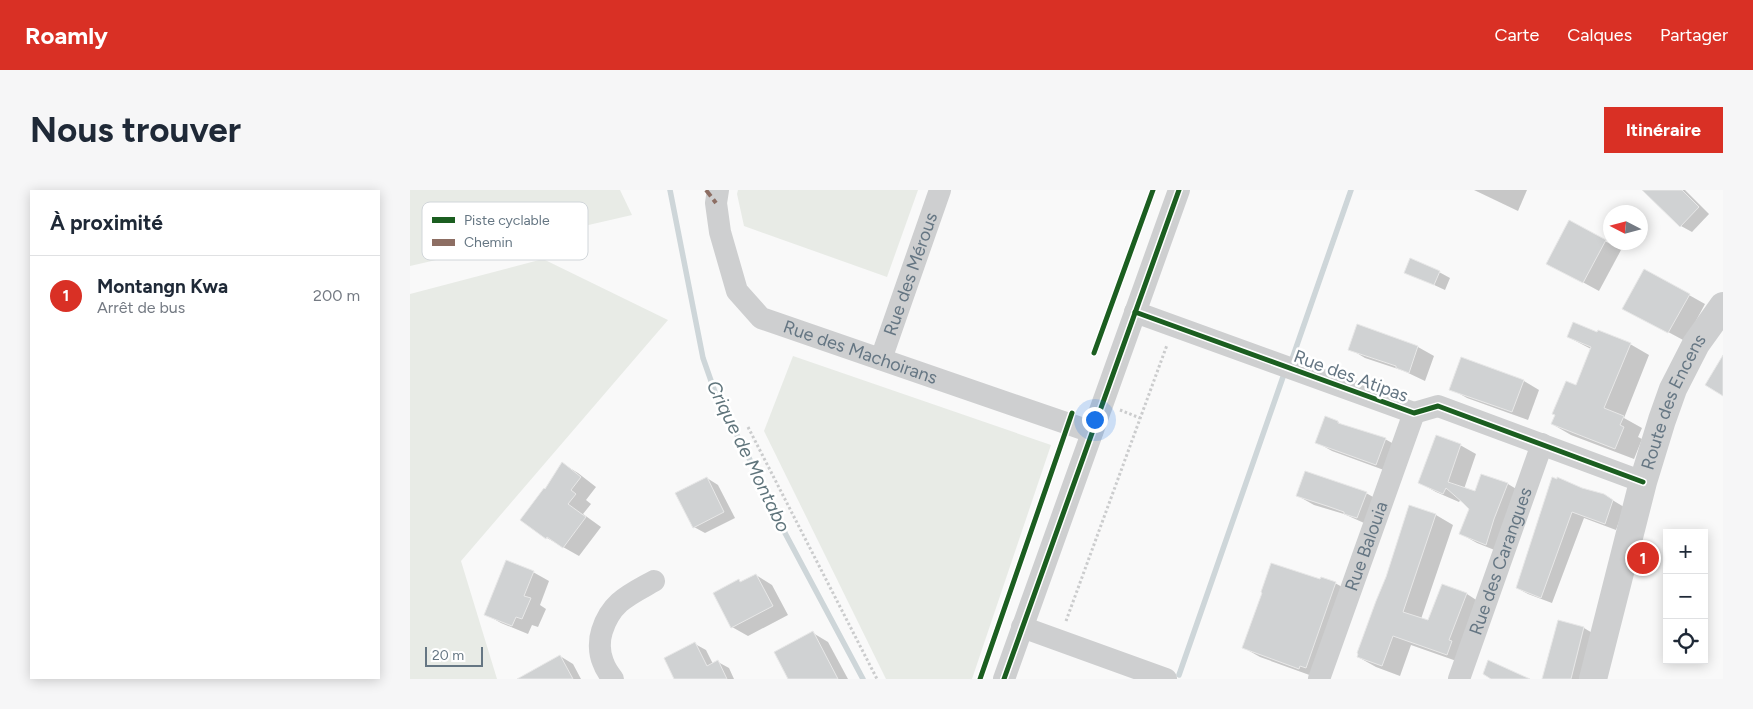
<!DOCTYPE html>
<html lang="fr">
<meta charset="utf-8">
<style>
:root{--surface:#fff;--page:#f6f6f7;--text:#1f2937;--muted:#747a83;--line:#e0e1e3;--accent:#d93025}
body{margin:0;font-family:Figtree,sans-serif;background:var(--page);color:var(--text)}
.controls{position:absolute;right:15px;bottom:15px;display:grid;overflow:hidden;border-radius:0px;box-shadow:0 2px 12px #0003}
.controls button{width:45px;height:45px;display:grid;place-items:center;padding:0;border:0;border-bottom:1px solid var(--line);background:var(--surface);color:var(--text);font:25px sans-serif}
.compass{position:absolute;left:1193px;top:15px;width:45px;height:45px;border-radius:50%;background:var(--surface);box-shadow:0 2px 12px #0003;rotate:276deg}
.scale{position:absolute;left:15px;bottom:12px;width:58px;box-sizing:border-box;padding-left:5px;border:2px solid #657683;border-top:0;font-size:14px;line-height:18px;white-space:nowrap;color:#657683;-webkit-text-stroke:4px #fff;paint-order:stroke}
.you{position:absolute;left:684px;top:229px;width:18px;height:18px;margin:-12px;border:4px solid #fff;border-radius:50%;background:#1a73e8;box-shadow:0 0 0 8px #1a73e833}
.badge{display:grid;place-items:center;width:32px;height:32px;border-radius:50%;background:var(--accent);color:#fff;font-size:16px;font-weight:700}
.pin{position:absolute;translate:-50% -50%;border:2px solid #fff;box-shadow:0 1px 5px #0006}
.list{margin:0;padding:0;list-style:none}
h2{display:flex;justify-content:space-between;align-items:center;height:65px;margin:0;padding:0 20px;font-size:21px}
h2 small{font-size:16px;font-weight:400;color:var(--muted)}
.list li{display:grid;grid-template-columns:32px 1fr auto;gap:15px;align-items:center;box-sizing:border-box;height:80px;padding:0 20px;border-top:1px solid var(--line)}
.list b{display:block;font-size:19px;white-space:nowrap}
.list p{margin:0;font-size:16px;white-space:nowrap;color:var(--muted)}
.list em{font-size:16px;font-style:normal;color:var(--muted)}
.icon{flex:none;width:28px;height:28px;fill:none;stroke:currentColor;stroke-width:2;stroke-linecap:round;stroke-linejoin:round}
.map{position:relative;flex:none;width:1313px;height:489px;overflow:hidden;border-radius:0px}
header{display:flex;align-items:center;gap:30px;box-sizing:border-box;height:70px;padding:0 25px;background:var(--accent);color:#fff}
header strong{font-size:24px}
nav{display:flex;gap:28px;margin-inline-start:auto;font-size:18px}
.intro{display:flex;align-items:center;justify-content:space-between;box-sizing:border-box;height:120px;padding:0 30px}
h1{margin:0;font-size:35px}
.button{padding:12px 22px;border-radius:0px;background:var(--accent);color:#fff;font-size:18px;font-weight:700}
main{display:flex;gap:30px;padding:0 30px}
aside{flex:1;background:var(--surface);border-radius:0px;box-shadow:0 2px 12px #0003}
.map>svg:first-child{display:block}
.green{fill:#e8ebe6}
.shadow{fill:#0003}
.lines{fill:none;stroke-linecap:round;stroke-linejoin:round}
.stream{stroke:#ced6d9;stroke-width:5.5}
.building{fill:#d0d2d3;stroke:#e8e8e8}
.path{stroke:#cbcccd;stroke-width:3;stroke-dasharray:2.5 2.5;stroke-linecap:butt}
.minor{stroke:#cecfd0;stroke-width:22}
.tertiary{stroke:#cecfd0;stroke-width:28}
.quiet{stroke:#8d6e63;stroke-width:4;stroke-dasharray:8 4;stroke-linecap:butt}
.cycleway-casing{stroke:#fff;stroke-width:8}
.cycleway{stroke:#1b5e20;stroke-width:5}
.labels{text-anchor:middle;stroke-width:5;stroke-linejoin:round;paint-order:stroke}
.street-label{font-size:18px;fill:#657683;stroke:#fff}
.water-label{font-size:19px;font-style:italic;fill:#60757c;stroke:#fff}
.key{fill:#fff;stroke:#d1d6da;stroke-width:1}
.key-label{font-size:14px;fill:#657683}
</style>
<header>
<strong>Roamly</strong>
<nav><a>Carte</a><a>Calques</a><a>Partager</a></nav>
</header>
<div class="intro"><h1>Nous trouver</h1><a class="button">Itinéraire</a></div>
<main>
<aside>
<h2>À proximité<small></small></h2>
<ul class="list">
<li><span class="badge">1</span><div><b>Montangn Kwa</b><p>Arrêt de bus</p></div><em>200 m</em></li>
</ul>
</aside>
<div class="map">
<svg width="1313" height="489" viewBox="0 0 1313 489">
<rect width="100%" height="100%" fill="#f9f9f9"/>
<g class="green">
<path d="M0 0H210L222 25 0 76Z"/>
<path d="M328 0H508L477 87 334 36 327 4Z"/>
<path d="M133 69 258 130 51 371 87 489H0V104Z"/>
<path d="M383 166 641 255 562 489H476L354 241Z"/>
</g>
<g class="shadow">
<path d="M1064 0H1117L1108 21Z"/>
<path d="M1248 0H1275L1299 24 1282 42 1271 36 1241 7Z"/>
<path d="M1195 51 1211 60 1189 101 1154 82Z"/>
<path d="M996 82H1029L1040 88 1035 100Z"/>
<path d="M1279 105 1295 114 1275 151 1230 127Z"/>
<path d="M948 136 1008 157 1024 166 1015 191 994 181 955 168 940 159Z"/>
<path d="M1158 147 1220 154 1239 165 1214 228 1232 238 1228 247 1232 249 1224 269 1161 245 1142 234 1166 197 1181 159Z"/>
<path d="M1114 191 1129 200 1118 230 1057 208 1041 199Z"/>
<path d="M928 232 935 237 975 249 991 258 982 283 922 261 906 252Z"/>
<path d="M1050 255 1066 264 1054 299 1066 302 1098 294 1113 303 1092 363 1067 353 1051 344 1060 319 1051 309 1049 312 1026 302 1010 293Z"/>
<path d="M153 274 168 283 186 297 176 310 181 314 173 324 191 337 169 366 137 348 112 330 136 301Z"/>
<path d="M297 288 308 295 325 328 295 343 284 337Z"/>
<path d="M1172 299 1194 305 1214 317 1206 340 1174 328 1142 413 1118 404 1107 398Z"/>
<path d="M956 303 972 312 963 337 934 324 904 315 888 306Z"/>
<path d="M1026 325 1043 335 1011 429 1019 432 1032 395 1057 404 1074 415 1055 474 1001 455 990 486 966 477 948 467Z"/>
<path d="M123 382 139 391 130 415 136 419 128 437 122 435 118 444 91 433 75 424Z"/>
<path d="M346 385 362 395 378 425 338 446 322 437 329 391 332 392Z"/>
<path d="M911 391 925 393 941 402 905 487 850 467 834 458Z"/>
<path d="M1149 431 1174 438 1184 444 1173 489H1133Z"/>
<path d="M403 443 418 452 438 489H379L365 462Z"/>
<path d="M285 454 296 460 303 474 308 472 319 478 324 489H265L255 468Z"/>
<path d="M150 466 163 474 171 489H110Z"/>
</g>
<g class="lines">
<g class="stream">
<path d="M260 0 293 168 306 205 360 308 375 343 453 489"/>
<path d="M881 172 941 0"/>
<path d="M769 485 873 187"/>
</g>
</g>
<g class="building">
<path d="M1232 0H1272L1289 17 1270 37Z"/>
<path d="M1159 30 1196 50 1173 93 1136 74Z"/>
<path d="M1000 68 1030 81 1024 95 994 83Z"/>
<path d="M1234 79 1280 104 1258 143 1212 119Z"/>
<path d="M1163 132 1187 142 1188 140 1221 153 1194 218 1214 226 1210 235 1214 237 1205 259 1141 234 1145 225 1142 224 1156 191 1166 195 1181 157 1157 147Z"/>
<path d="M947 134 1008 156 999 183 986 178V176L938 160Z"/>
<path d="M1313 165V206L1295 195Z"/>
<path d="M1051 167 1114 190 1102 222 1039 200Z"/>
<path d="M915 226 928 231V233L976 248 966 275 905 253Z"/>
<path d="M1026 245 1051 254 1038 292 1065 301 1071 284 1098 293 1084 329 1076 355 1049 344 1059 319 1053 313 1036 298 1033 304 1008 293Z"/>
<path d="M152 272 171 287 161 300 166 304 158 314 176 327 153 358 137 347 136 349 110 330 134 298 135 299Z"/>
<path d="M895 281 957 302 947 328 934 324V322L917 316 886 306Z"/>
<path d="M297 287 314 322 283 338 265 303Z"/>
<path d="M1142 287 1147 289V287L1172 298 1194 304 1203 310 1195 334 1162 322 1131 408 1106 398Z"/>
<path d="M999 315 1026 324 993 422 1018 430 1032 394 1057 403 1039 450 1042 451 1037 465 983 446 972 476 947 467 948 464 947 463 966 411 976 387Z"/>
<path d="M96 370 124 381 114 406 121 408 112 429 106 427 102 436 74 425Z"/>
<path d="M861 373 910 389 911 387 926 392 896 478 890 476 889 479 832 458 852 403 851 402Z"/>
<path d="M346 384 363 416 321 438 303 403 329 389 330 392Z"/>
<path d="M1148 430 1174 437 1161 489H1132Z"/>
<path d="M403 441 428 489H378L364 462Z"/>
<path d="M285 452 297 476 308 470 317 489H264L254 468Z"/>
<path d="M150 465 163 489H107Z"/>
<path d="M1078 470 1120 489H1081L1073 484Z"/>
</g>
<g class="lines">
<g class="path">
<path d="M710 220 730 228"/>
<path d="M338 237 467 489"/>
<path d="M656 431 757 155"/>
</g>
<g class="minor">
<path id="s1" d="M308 0 306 13 310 42 327 101 351 128 682 242"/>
<path d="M725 122 1004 223 1028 216 1233 292"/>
<path id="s2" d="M471 169 530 0"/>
<path d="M612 437 756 489"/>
<path d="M203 489C199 484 195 478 193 472 189 463 189 450 192 441 201 412 219 405 244 391"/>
<path d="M594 489 769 0"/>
<path id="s3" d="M909 489 1004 223"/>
<path id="s4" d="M1049 489 1132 254"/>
</g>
<path class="tertiary" id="s5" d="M1183 489 1233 292 1252 230 1263 199 1286 154 1313 116"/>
<path class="quiet" d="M296 0 306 13"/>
<g class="cycleway-casing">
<g id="cycleway">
<path d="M725 122 1004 223 1028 216 1233 292"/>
<path d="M684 163 743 0"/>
<path d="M570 489 662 223"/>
<path d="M594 489 769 0"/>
</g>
</g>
<use href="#cycleway" class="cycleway"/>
</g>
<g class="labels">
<g class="street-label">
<text dy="6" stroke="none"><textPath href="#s2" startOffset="90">Rue des Mérous</textPath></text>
<text dy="6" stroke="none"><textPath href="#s1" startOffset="245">Rue des Machoirans</textPath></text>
<text transform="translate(941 186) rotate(20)" y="6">Rue des Atipas</text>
<text dy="6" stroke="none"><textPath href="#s5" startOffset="289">Route des Encens</textPath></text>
<text dy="6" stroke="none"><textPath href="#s3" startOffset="141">Rue Balouia</textPath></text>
<text dy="6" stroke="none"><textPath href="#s4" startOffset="125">Rue des Carangues</textPath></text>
</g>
<g class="water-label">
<text transform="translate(339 266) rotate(64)" y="7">Crique de Montabo</text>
</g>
</g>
<rect x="12" y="12" width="166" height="58" rx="8" class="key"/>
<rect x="22" y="27" width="23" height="6" fill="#1b5e20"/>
<rect x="22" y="49" width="23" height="7" fill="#8d6e63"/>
<g class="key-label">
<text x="54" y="35">Piste cyclable</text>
<text x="54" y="57">Chemin</text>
</g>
</svg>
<div class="controls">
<button>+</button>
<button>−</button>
<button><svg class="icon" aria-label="locate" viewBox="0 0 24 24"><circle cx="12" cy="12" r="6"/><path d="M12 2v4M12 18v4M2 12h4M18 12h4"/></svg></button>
</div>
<svg class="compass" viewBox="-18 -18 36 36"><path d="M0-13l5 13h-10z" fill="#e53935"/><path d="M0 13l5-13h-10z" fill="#747a83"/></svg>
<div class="scale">20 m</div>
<div class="you"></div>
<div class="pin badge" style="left:1233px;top:368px">1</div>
</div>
</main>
